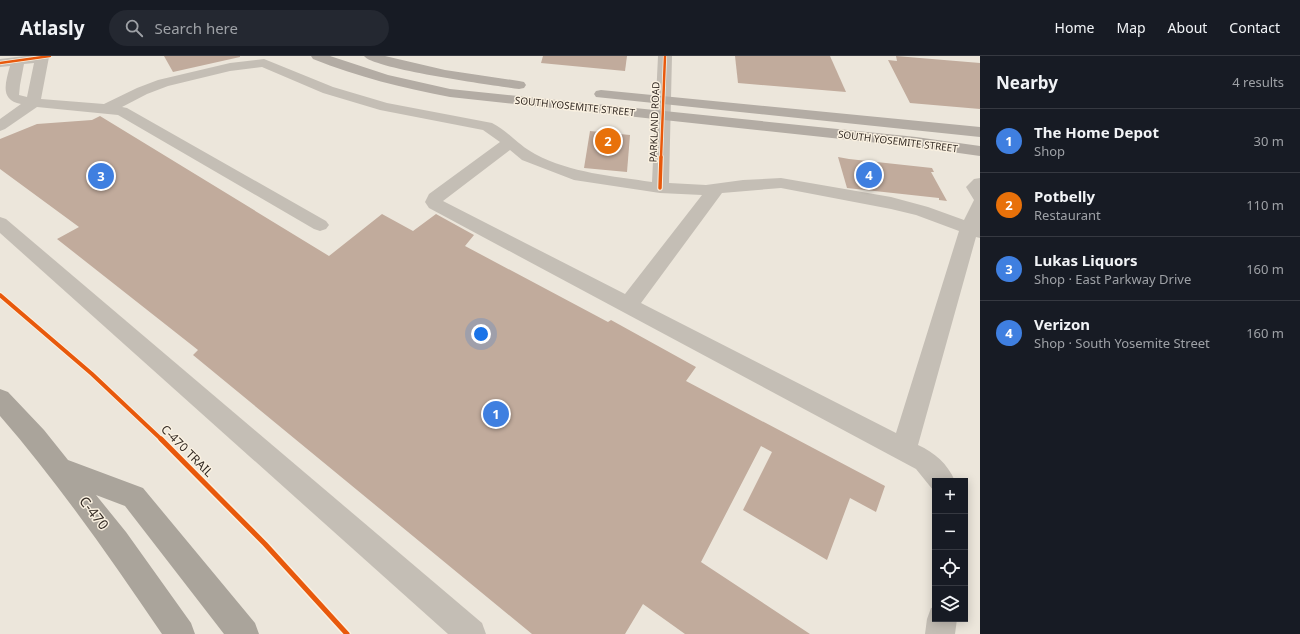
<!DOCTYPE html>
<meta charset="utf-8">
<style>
:root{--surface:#171b24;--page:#242831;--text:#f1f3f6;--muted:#9ea1a6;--line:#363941;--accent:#0b8043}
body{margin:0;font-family:"Noto Sans",sans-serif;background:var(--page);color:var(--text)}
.controls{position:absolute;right:12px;bottom:12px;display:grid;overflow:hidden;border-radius:0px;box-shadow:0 2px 10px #0003}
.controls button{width:36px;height:36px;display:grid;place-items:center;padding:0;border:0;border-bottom:1px solid var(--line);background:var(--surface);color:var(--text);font:20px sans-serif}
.you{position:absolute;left:481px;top:278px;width:14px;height:14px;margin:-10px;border:3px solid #fff;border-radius:50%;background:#1a73e8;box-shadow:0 0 0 6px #1a73e833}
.badge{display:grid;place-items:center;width:26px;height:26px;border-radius:50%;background:var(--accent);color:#fff;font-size:13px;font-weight:700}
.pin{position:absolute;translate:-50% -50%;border:2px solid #fff;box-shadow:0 1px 4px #0006}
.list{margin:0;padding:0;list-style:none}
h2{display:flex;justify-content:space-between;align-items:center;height:52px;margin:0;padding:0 16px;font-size:17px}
h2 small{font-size:13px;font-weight:400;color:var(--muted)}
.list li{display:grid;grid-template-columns:26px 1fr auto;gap:12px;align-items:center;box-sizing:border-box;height:64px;padding:0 16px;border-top:1px solid var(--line)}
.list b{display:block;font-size:15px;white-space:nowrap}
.list p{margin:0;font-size:13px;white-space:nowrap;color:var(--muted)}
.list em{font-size:13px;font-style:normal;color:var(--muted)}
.icon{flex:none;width:22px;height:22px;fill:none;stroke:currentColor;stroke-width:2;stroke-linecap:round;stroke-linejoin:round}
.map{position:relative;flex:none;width:980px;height:578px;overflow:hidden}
header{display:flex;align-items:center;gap:24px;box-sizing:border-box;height:56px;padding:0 20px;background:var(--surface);border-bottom:1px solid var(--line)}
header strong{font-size:19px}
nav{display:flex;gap:22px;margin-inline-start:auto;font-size:14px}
.search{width:280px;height:36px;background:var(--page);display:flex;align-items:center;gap:10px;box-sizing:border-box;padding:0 14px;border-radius:22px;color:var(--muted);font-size:15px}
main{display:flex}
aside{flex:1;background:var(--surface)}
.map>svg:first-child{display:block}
.building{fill:#c1ab9c}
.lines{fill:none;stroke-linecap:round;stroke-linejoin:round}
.minor{fill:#c4beb5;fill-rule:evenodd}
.major{fill:#b3aca4;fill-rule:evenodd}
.highway{fill:#aaa49b;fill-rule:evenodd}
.cycleway-far3-casing{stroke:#faf1e1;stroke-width:4}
.cycleway-far2-casing{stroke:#faf1e1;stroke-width:5.5}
.cycleway-far1-casing{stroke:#faf1e1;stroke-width:6}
.cycleway-casing{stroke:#faf1e1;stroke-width:8}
.cycleway-far3{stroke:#e8590c;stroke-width:2.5}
.cycleway-far2{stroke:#e8590c;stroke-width:3.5}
.cycleway-far1{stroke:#e8590c;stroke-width:4}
.cycleway{stroke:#e8590c;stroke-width:5}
.labels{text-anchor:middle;stroke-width:3;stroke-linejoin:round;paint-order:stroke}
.far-street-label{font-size:10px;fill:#342b24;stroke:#faf1e1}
.street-label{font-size:12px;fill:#342b24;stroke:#faf1e1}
.near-street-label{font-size:14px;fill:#342b24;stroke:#faf1e1}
</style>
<header>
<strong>Atlasly</strong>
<div class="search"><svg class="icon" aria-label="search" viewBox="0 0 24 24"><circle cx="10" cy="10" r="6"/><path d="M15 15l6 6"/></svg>Search here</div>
<nav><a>Home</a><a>Map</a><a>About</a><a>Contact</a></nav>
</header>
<main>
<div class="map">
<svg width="980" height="578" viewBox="0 0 980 578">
<rect width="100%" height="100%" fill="#ece6db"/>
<g class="building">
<path d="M164 0H240V1L173 16Z"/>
<path d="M543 0H627L625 15 541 7Z"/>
<path d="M735 0H830L846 36 738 27Z"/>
<path d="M896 0 980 7V53L910 47 888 4 897 5Z"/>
<path d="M100 60 329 200 382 158 413 175 436 158 474 179 465 190 608 266 611 264 696 311 686 325 885 430 876 456 850 442 827 504 743 454 772 396 761 390 701 506 810 578H685L643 548 625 578H532L193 299 198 294 57 183 79 171 0 113V83L37 68 92 64Z"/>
<path d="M590 75 630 79 627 116 584 112Z"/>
<path d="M838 101 849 103 932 112 934 116H931L947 145 939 144V142L847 132Z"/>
</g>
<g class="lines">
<g class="minor">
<path d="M25 0 49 1 41 43 104 48 137 32 158 24 230 7 264 3 333 31 387 47 492 67C508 75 519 90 535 98 571 117 612 120 652 126L658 0H672L669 127 706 129 743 124 781 122 891 141 928 151 964 164 974 144 966 131 974 123 980 122V182L976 181 918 389C935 397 947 407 955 425H935V435L933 434 916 413 429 152 425 146 429 138 500 86 483 74 380 54 323 37 262 11 230 15 168 30 147 38 122 51 127 52 326 165 329 169 326 173 320 175 314 173 118 59 37 51 5 73 0 75V63L21 48C0 44 5 28 10 10L0 11V3ZM34 7 27 41 19 39 20 29 24 8ZM510 94 522 104 574 124 660 137 702 139 625 238 443 145ZM781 132 891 153 916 159 959 175 896 377 641 247 722 137Z"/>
<path d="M0 161 6 163 482 567 486 578H448L0 177Z"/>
<path d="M935 551V563H957L955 578H925L927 563 931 552Z"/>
</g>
<g class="major">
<path d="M311 0H330L388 19 450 33 916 81 980 90V100L916 91 450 41C403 32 358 21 313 3Z"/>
<path d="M364 0H385L445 14 519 25 524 26 526 29 524 32 519 33C497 30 373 13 364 0Z"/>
<path d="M601 34 980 71V81L596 41 594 38 596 35Z"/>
</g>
<path class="highway" d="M0 333 8 336 44 374 68 404 143 432 255 567 259 578H224L125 450 96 439 126 476 191 567 195 578H162C111 503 59 428 0 360Z"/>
<g class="cycleway-far3-casing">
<g id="cycleway-far3">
<path d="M0 7 50 0"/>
<path d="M661 102 665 0"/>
</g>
</g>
<g class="cycleway-far2-casing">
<path id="cycleway-far2" d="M660 132 661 101"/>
</g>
<g class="cycleway-far1-casing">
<path id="cycleway-far1" d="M0 239 92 318 162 384"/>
</g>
<g class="cycleway-casing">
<path id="cycleway" d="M161 383 265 488 347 578"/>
</g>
<use href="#cycleway-far3" class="cycleway-far3"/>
<use href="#cycleway-far2" class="cycleway-far2"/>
<use href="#cycleway-far1" class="cycleway-far1"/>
<use href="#cycleway" class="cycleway"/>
</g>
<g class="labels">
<g class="far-street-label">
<text transform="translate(575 50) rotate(6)" y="4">SOUTH YOSEMITE STREET</text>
<text transform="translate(654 66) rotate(-88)" y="4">PARKLAND ROAD</text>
<text transform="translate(898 85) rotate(7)" y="4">SOUTH YOSEMITE STREET</text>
</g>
<g class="street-label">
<text transform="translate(187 395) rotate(45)" y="4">C-470 TRAIL</text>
</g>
<g class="near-street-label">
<text transform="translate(94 457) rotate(52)" y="5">C-470</text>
</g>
</g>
</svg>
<div class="controls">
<button>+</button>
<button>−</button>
<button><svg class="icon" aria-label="locate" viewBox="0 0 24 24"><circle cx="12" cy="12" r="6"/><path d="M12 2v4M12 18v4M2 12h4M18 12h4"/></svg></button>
<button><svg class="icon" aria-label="layers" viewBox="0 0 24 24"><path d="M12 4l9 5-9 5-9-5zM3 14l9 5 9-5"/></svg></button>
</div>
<div class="you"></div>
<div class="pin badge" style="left:496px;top:358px;background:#3f7fe0">1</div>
<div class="pin badge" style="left:608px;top:85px;background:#e8710a">2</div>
<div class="pin badge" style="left:101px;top:120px;background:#3f7fe0">3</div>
<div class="pin badge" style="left:869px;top:119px;background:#3f7fe0">4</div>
</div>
<aside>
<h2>Nearby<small>4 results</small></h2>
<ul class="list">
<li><span class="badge" style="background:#3f7fe0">1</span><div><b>The Home Depot</b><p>Shop</p></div><em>30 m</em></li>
<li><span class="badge" style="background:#e8710a">2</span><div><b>Potbelly</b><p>Restaurant</p></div><em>110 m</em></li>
<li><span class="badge" style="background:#3f7fe0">3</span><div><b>Lukas Liquors</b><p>Shop · East Parkway Drive</p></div><em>160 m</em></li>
<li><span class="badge" style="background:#3f7fe0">4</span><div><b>Verizon</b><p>Shop · South Yosemite Street</p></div><em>160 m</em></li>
</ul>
</aside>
</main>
